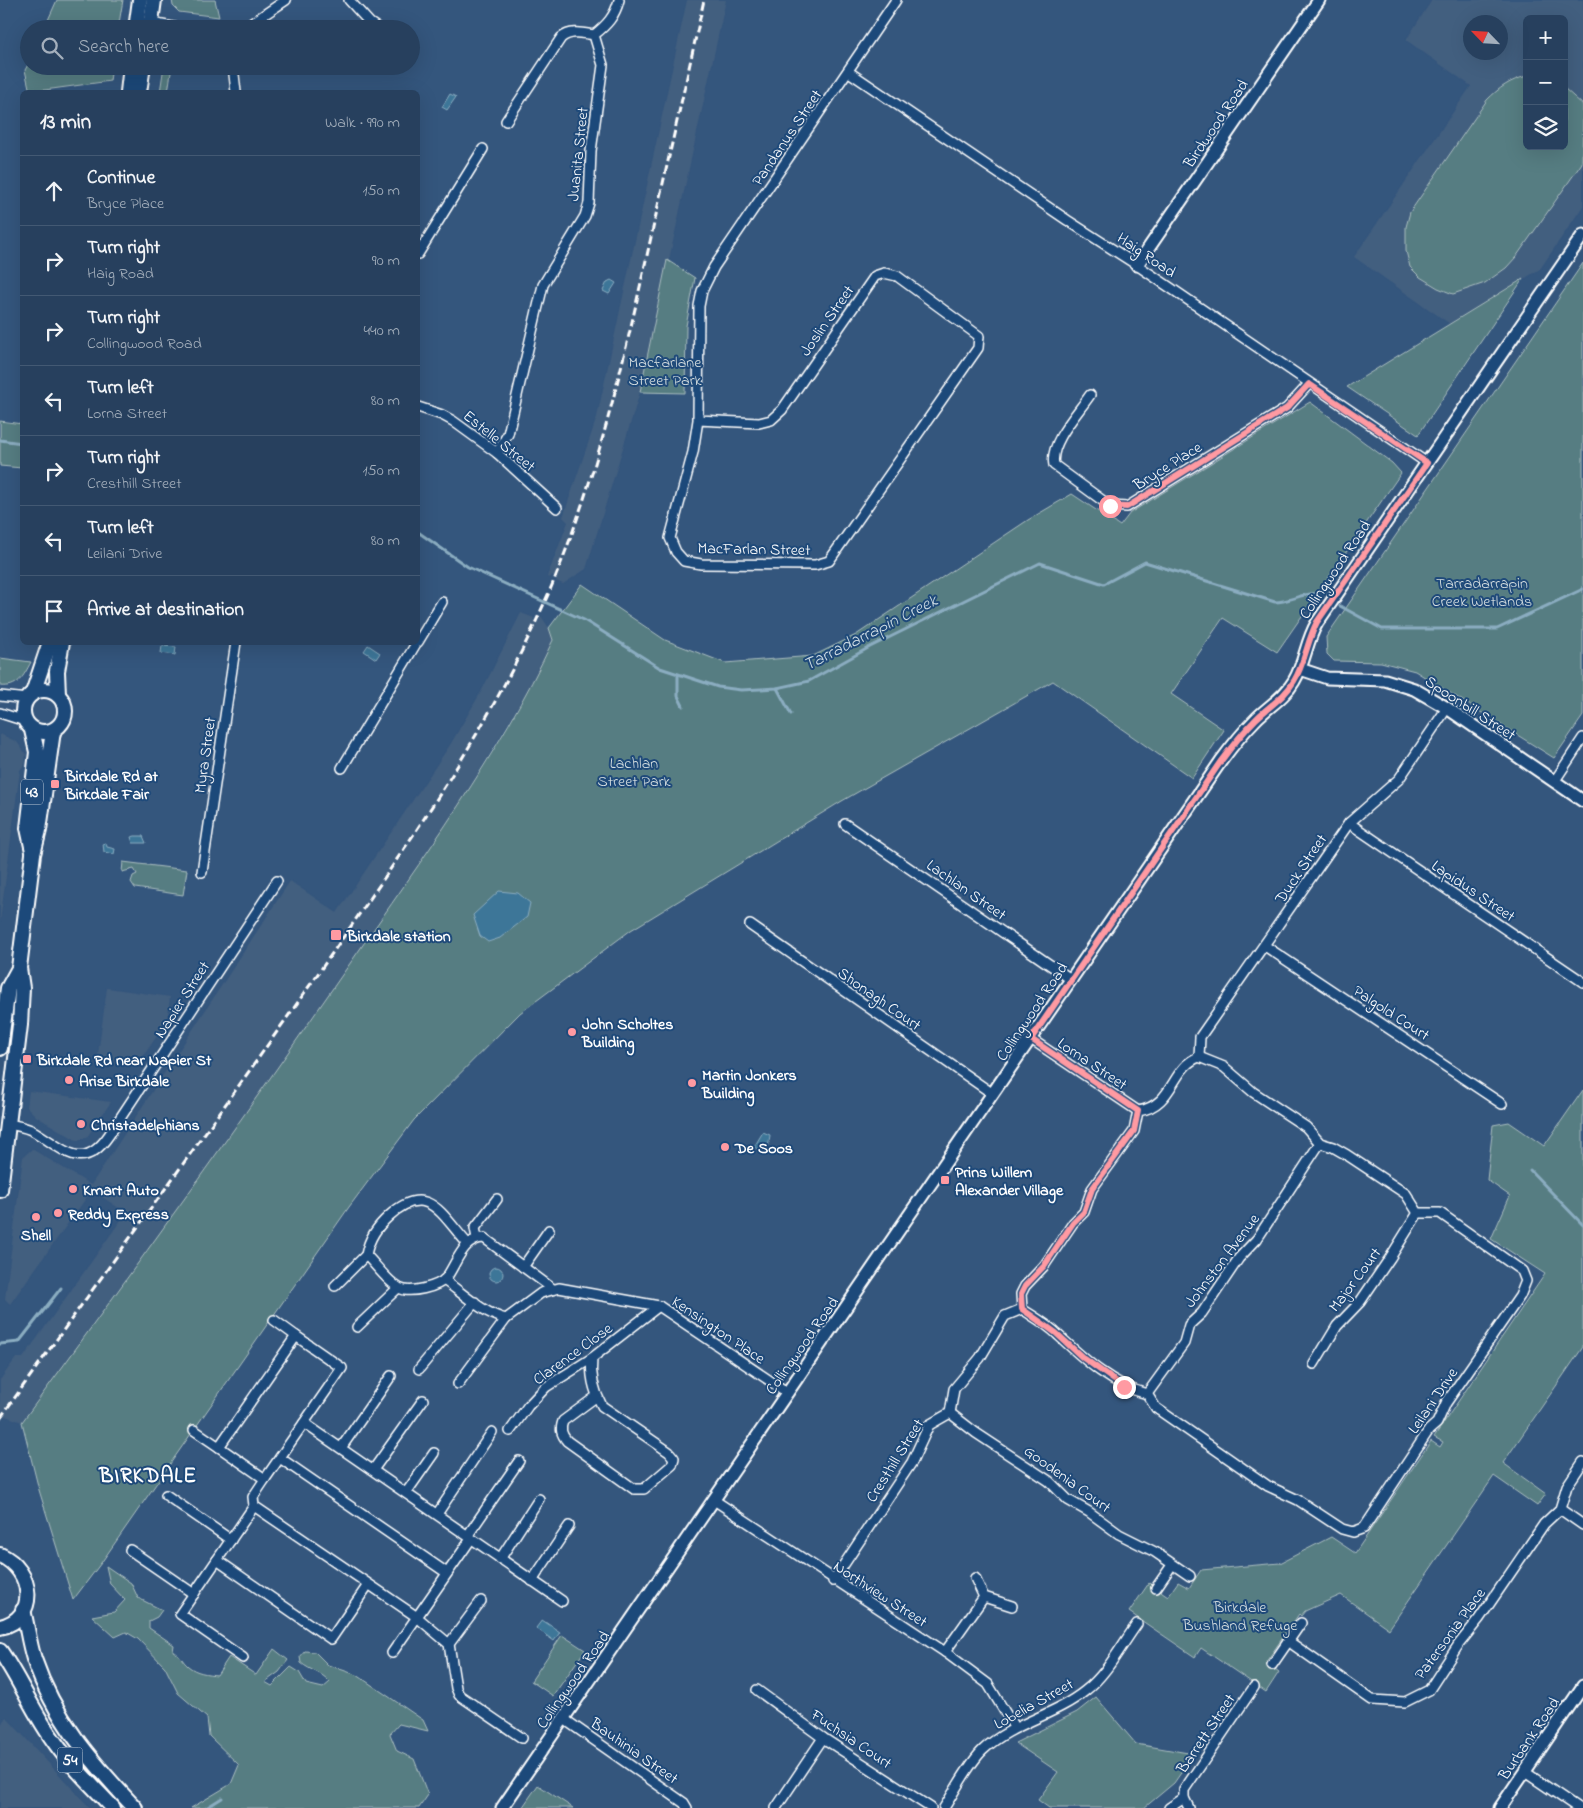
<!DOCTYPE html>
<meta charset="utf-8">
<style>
:root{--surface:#27405e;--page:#2f4764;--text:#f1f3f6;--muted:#a4afbc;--line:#435973}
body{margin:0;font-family:"Indie Flower",sans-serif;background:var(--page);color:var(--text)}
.controls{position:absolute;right:15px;top:15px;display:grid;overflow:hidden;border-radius:8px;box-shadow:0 5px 20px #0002}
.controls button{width:45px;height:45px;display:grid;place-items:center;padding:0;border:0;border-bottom:1px solid var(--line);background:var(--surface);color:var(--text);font:25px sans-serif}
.compass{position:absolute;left:1463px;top:15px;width:45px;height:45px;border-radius:50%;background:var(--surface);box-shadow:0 5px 20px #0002;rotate:295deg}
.stop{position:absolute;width:15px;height:15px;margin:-11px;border:4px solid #ff9aa2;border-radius:50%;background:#fff}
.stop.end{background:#ff9aa2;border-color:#fff;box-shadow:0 1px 5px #0008}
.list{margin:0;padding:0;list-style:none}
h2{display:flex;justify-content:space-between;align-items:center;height:65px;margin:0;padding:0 20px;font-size:21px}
h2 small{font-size:16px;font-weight:400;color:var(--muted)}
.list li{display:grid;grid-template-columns:32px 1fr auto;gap:15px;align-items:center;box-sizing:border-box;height:70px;padding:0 20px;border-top:1px solid var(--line)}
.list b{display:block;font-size:19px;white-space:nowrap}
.list p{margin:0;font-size:16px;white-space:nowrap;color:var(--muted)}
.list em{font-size:16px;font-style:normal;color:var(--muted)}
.icon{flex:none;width:28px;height:28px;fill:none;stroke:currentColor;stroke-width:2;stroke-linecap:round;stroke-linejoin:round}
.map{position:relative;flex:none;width:1583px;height:1808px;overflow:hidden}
.search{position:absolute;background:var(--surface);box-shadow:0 5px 20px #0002;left:20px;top:20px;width:400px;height:55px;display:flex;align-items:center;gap:12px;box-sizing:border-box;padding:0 18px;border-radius:28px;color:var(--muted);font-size:19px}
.panel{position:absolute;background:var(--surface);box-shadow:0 5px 20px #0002;left:20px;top:90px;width:400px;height:555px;border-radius:8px}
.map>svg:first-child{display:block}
.built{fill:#425e7f;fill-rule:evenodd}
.green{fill:#577d82;stroke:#abbec0}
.water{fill:#3e7698;stroke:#8badc1}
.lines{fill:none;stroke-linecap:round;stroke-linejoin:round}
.stream{stroke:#8badc1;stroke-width:3}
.minor-casing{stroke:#fff;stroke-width:12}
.tertiary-casing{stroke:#fff;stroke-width:15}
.primary-casing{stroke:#fff;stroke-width:18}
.minor{stroke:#1f4a7a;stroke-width:9}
.tertiary{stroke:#1f4a7a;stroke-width:11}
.primary{stroke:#1f4a7a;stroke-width:14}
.rail{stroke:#fff;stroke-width:3;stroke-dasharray:8 4;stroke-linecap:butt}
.route{stroke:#ff9aa2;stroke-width:6}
.poi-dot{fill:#ff9aa2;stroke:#1f4a7a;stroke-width:2}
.labels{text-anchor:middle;stroke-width:4;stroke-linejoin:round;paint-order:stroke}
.shield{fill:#1f4a7a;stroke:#bcc9d7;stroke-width:1}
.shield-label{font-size:15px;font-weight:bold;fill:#fff}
.street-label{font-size:16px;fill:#fff;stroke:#1f4a7a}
.park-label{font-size:16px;fill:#d5dee0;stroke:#1f4a7a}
.poi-label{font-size:16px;font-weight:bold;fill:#fff;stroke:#1f4a7a;text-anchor:start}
.water-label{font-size:18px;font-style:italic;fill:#cfdde5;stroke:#1f4a7a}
.district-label{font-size:21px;font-weight:bold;letter-spacing:1px;fill:#fff;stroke:#1f4a7a}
</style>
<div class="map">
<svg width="1583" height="1808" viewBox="0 0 1583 1808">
<rect width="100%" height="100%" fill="#34567d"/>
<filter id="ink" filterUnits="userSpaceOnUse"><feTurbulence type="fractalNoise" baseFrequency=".02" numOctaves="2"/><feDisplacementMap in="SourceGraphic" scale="10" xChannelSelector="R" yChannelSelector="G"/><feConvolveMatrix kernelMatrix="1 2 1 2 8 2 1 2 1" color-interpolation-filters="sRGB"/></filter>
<g filter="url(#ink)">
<g class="built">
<path d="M687 0H726L640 392 586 569 563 584 556 581 557 578 552 575 550 578 547 577 568 522 563 517 597 417Z"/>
<path d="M1432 0H1583V206L1540 269 1450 324 1354 257 1471 86 1406 40ZM1527 19H1564V146H1527ZM1470 22H1500V52H1470Z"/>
<path d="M521 613 534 618 533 620 539 622 541 616 549 628 553 640 537 675 458 807 231 1135 22 1422 0 1414V1380L16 1358H23L126 1213 92 1190 10 1304 5 1299 23 1157 32 1149 91 1185 290 881 337 913 450 745 481 692Z"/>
<path d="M0 734 17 742 26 754 25 764 20 770 0 922Z"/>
<path d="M107 988 170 997 167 1021 136 1067 97 1062Z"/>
<path d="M29 1091 111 1102 87 1137 78 1141 37 1117 27 1107Z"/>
<path d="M6 1717 90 1808H0V1726Z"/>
</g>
<g class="green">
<path d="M57 0H123L118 29H44Z"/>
<path d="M172 0H215L219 17 179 12 173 6Z"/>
<path d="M29 63V66H112L110 81 30 92 25 70Z"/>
<path d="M164 66H172L168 92H160Z"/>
<path d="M1527 76V146H1564V88L1583 105 1582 163 1516 257 1506 268 1485 283 1453 294 1438 288 1420 277 1410 267 1406 251V227L1410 212 1487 100C1499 88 1510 80 1527 76Z"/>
<path d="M667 260 695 278 686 326 685 393 640 392Z"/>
<path d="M1583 263V716L1554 758 1415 671 1381 662 1334 661 1327 654 1326 637Z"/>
<path d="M1523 279 1418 435 1347 387Z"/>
<path d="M1310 402 1392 463 1401 473 1277 652 1223 618 1171 694 1224 730 1192 778 1053 681 842 801 631 930 520 1013 414 1120 349 1207 101 1563 73 1600 39 1490 22 1422C134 1270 244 1117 351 962 423 858 499 755 553 640L549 628 582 584 665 640 725 663 813 656 856 635 1028 520 1072 494 1120 526 1130 513Z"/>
<path d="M0 421 22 424V468L0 466Z"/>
<path d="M0 658 31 662C23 677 18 688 0 686Z"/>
<path d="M123 862 187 870 183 895 135 888 131 882 133 876 137 874 134 869 122 872Z"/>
<path d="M1583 1090V1347L1503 1463 1546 1494 1537 1506 1494 1476 1389 1629 1341 1595 1305 1611 1301 1616 1299 1614 1266 1662 1279 1672 1266 1692 1201 1648 1195 1657 1129 1612 1149 1583 1168 1596 1178 1582 1189 1588 1201 1570 1280 1563 1331 1537 1355 1553 1431 1441 1440 1447 1443 1442 1434 1437 1545 1274 1491 1239 1510 1196 1487 1180 1493 1125 1509 1122 1544 1146Z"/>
<path d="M106 1566 131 1583 138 1598 162 1610 157 1617 149 1621V1628L174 1645 173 1651C181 1655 182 1661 188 1666 196 1673 207 1674 217 1675L229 1657 256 1675 274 1649 288 1660 279 1672 265 1682 272 1686 291 1667 299 1672 306 1684 323 1688 330 1682C321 1672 311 1671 301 1663L300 1657 305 1651 315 1652 328 1665 357 1675 423 1720 428 1731 399 1724 390 1734 397 1751 414 1759 428 1795 419 1808H191L231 1784 239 1765 209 1736 207 1718 178 1693 165 1667 138 1639 126 1632 115 1637 92 1616 114 1612 125 1600 110 1584Z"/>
<path d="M562 1635 585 1650 553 1696 531 1681Z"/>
<path d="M1096 1697 1136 1744 1194 1754 1174 1783 1144 1808H1049L1038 1800 1058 1772 1015 1743 1077 1712Z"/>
<path d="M538 1785 573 1808H522Z"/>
</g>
<g class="water">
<path d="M450 94 456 97 447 110 442 107Z"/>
<path d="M611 280 616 283 609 294 603 291 607 282Z"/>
<path d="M368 645 380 653 376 659 364 651Z"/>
<path d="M162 646 176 647 175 655 161 653Z"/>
<path d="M135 836H143L146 843H133L131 837Z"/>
<path d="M106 843 107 847 115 849 114 854 104 852 103 844Z"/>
<path d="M499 891 518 893 530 903 527 917 500 938 488 942 480 936 473 915Z"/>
<path d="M763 1132 770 1135 768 1149 763 1152 754 1147Z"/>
<circle cx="496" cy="1274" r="7"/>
<path d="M542 1620 560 1632 554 1641 536 1628Z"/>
</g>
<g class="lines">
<g class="stream">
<path d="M0 440 22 443"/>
<path d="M418 532 468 567 584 620 660 668 718 687 741 690 777 688 809 681 870 647 1040 563 1104 584 1145 562 1275 602C1290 602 1303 592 1318 594"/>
<path d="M1340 606 1382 629H1497L1583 589"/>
<path d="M678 675V696L683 706"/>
<path d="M777 688 791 714"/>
<path d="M1530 1170 1583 1225"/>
<path d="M0 1344 19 1342 61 1288"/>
<path d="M206 1808 222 1798"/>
</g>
<g class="minor-casing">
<g id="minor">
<path d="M349 0 370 23 379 29"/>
<path d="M146 22 183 29"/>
<path d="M243 29 286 0"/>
<path d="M233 66 236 92"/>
<path d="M849 72 1067 220 1137 265 1427 463"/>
<path d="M506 121 561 38C571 30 582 33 594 35"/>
<path d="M418 254 483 149"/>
<path d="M1090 395C1078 413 1049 443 1054 465L1110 506 1127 507 1287 408 1309 384"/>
<path d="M418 407 442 415 453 421 497 453 557 508"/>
<path d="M698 420 759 423 771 420 782 410 875 276 884 273 897 276 979 336 978 348 829 561 815 565 701 564 684 561 676 552 670 538 693 452 698 420 699 306 702 291 714 267 896 0"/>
<path d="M497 453 508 434 543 285 585 216 589 203 591 151 603 65 594 35C607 25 615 16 619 0"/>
<path d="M418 642 442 602"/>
<path d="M0 696 27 699"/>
<path d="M0 713 25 721"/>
<path d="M342 768 417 642"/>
<path d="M1554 782 1583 738"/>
<path d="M1349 823 1583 982"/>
<path d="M845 824 1072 980"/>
<path d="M202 872 236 642"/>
<path d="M750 925 993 1094"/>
<path d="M1265 946 1502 1104"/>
<path d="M1031 1039 1138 1111"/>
<path d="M1199 1057 1200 1037 1349 823 1399 779 1447 708"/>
<path d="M9 1124C18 1126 27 1127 35 1132 65 1150 83 1173 109 1135L277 881"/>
<path d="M477 1238 475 1228 497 1199"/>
<path d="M467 1243C441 1214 427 1181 389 1216 377 1227 369 1238 366 1255 376 1265 387 1281 399 1288 410 1294 438 1287 446 1278 457 1263 462 1239 484 1238L553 1289"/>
<path d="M523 1267 549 1230"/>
<path d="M444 1280C462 1293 484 1314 506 1319L541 1293 559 1288 659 1306 788 1393"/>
<path d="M335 1286 366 1255"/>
<path d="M1022 1309C1034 1317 1047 1324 1057 1334 1084 1359 1111 1385 1147 1394L1156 1408 1268 1486 1298 1500 1342 1529 1353 1532 1364 1528 1429 1430 1437 1423 1446 1403 1520 1296 1526 1281 1522 1271 1440 1213H1418L1406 1194 1347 1155 1333 1147 1320 1143 1306 1127 1253 1092 1224 1067 1199 1057"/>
<path d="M274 1320 296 1336"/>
<path d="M357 1327 398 1288"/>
<path d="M296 1336 342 1368 265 1479 219 1447Z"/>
<path d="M592 1358C590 1374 594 1391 602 1406L669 1452 674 1458 672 1465 644 1489H634L567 1441C561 1434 560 1429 563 1421L597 1396"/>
<path d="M1314 1364 1337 1326 1360 1302 1390 1258 1418 1213"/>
<path d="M419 1369 475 1302"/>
<path d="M458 1384 506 1319"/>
<path d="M1147 1394 1184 1343 1189 1325 1202 1313 1239 1258 1257 1239 1320 1143"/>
<path d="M950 1413 976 1433 1049 1481 1068 1500 1089 1512 1119 1534 1155 1552 1190 1576"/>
<path d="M304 1423 562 1601"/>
<path d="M194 1430 219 1447"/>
<path d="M510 1431 528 1406 546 1387 592 1358 659 1306"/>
<path d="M341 1448 391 1376"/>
<path d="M280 1458 447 1573"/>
<path d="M373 1470 423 1400"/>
<path d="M265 1479 253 1497 254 1506 417 1617 449 1644 456 1688 459 1695 522 1738"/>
<path d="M406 1493 434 1453"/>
<path d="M166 1495 231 1540"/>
<path d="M714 1500 945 1652 988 1684 1014 1727"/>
<path d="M1560 1509 1583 1525"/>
<path d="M437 1514 492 1432"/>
<path d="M468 1535 519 1461"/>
<path d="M130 1550 194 1594"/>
<path d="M500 1559 539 1499"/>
<path d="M217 1560 331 1639 368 1585"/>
<path d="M975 1578 984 1597 1012 1606"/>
<path d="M532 1581 569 1526"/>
<path d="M833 1581 912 1462 929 1425 950 1413 954 1389 980 1358 1005 1316 1022 1309 1021 1294 1025 1286 1044 1266 1073 1223 1084 1212 1092 1189 1134 1131 1138 1111C1174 1106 1171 1067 1199 1057"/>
<path d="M1156 1588 1172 1565"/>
<path d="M1288 1641 1372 1700 1405 1702 1429 1690 1459 1644 1479 1619 1544 1524 1560 1509 1567 1486 1583 1462"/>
<path d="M449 1644 481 1601"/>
<path d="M945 1652 984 1597"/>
<path d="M392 1653 471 1539"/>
<path d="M243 1658 180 1614 254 1506"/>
<path d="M1272 1665 1301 1623"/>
<path d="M757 1690 823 1738 931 1808"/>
<path d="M564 1719 684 1803 687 1808"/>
<path d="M1525 1772 1578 1808"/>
<path d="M776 1808 823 1738"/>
<path d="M944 1808C954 1792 970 1762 983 1750 1012 1723 1054 1716 1085 1691 1107 1674 1121 1646 1137 1624"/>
<path d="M1169 1808 1184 1798"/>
<path d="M1189 1808 1184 1798V1790L1254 1687"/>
</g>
</g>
<g class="tertiary-casing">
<g id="tertiary">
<path d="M1137 265 1319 0"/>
<path d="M1300 669 1327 678 1385 680 1414 689 1447 708 1583 801"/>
<path d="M502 1808 1221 761C1232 746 1243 732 1256 719 1269 706 1285 697 1294 681 1305 663 1306 641 1317 623L1583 235"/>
<path d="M1500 1808 1583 1686"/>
</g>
</g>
<g class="primary-casing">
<g id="primary">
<path d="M136 29 140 0"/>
<path d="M150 29 154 0"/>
<path d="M128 92 131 66"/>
<path d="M139 92 143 66"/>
<circle cx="44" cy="711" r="21"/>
<path d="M33 693 50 642"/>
<path d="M58 695 57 671 62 642"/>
<path d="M32 730 37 752 28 828 33 851"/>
<path d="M0 1048 8 988 19 968"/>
<path d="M0 1190 20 1025 22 988 19 968 33 854 39 830 53 731"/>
<path d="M0 1555C34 1570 39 1619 0 1627"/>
<path d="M23 1610C27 1626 29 1643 34 1659 54 1719 92 1762 135 1808"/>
<path d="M0 1651C21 1681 34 1715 56 1744 72 1767 94 1787 113 1808"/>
</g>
</g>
<use href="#minor" class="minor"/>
<use href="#tertiary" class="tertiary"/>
<use href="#primary" class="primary"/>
<path class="rail" d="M0 1418C104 1274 208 1130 310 985 401 854 494 726 555 578 597 475 622 368 646 260 665 173 685 87 704 0"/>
</g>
</g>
<g class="lines" filter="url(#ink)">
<path class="route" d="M1110 506 1127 507 1287 408 1309 384 1427 463 1317 622C1307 641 1305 663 1294 681 1285 697 1269 706 1256 719 1243 732 1232 746 1221 761L1031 1039 1138 1111 1134 1131 1092 1189 1084 1212 1073 1223 1044 1266 1025 1286 1021 1294 1022 1309 1056 1333 1082 1357 1124 1387"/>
</g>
<g class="poi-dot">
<rect x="50" y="779" width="10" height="10" rx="2.5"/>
<rect x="330" y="929" width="12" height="12" rx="2.5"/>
<circle cx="572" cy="1032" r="5"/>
<rect x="22" y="1054" width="10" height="10" rx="2.5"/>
<circle cx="69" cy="1080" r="5"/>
<circle cx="692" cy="1083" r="5"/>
<circle cx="81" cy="1124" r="5"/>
<circle cx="725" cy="1147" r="5"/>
<rect x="940" y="1175" width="10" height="10" rx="2.5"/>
<circle cx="73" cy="1189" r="5"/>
<circle cx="58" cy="1213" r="5"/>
<circle cx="36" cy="1217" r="5"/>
</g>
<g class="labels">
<g class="shield">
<rect x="21" y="779.5" width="22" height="25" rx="4"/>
<rect x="57.5" y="1747.5" width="25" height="25" rx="4"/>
</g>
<g class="shield-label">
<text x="32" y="797">43</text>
<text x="70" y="1765">54</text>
</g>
<g class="street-label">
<text transform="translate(1215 123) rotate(-56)" y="6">Birdwood Road</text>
<text transform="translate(786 137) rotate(-56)" y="6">Pandanus Street</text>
<text transform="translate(577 154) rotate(-84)" y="6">Juanita Street</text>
<text transform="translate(1147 254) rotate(34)" y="6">Haig Road</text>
<text transform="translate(826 320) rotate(-55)" y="6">Joslin Street</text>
<text transform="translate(500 440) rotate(39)" y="6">Estelle Street</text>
<text transform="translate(1167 465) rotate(-32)" y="6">Bryce Place</text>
<text transform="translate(754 548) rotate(1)" y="6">MacFarlan Street</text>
<text transform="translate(1334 569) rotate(-56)" y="6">Collingwood Road</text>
<text transform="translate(1471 707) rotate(33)" y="6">Spoonbill Street</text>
<text transform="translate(204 755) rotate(-82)" y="6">Myra Street</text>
<text transform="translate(1300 868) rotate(-56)" y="6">Duck Street</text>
<text transform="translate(967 889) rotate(35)" y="6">Lachlan Street</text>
<text transform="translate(1474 890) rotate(34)" y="6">Lapidus Street</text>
<text transform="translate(880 998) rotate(35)" y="6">Shonagh Court</text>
<text transform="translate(181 999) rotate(-57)" y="6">Napier Street</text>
<text transform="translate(1031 1011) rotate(-56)" y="6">Collingwood Road</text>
<text transform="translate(1392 1012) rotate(33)" y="6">Palgold Court</text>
<text transform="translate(1093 1063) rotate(34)" y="6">Lorna Street</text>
<text transform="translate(1221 1260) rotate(-53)" y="6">Johnston Avenue</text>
<text transform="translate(1354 1279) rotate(-53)" y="6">Major Court</text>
<text transform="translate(719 1329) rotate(34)" y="6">Kensington Place</text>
<text transform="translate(801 1345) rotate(-55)" y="6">Collingwood Road</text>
<text transform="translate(572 1353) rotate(-36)" y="6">Clarence Close</text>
<text transform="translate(1432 1400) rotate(-56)" y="6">Leilani Drive</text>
<text transform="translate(894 1460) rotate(-58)" y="6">Cresthill Street</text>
<text transform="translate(1068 1478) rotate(36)" y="6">Goodenia Court</text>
<text transform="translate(881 1593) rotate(33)" y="6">Northview Street</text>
<text transform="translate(1449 1633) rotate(-54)" y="6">Patersonia Place</text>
<text transform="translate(572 1679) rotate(-55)" y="6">Collingwood Road</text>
<text transform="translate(1033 1703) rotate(-29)" y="6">Lobelia Street</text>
<text transform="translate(1205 1733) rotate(-56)" y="6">Barrett Street</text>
<text transform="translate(852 1738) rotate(34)" y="6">Fuchsia Court</text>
<text transform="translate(1528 1738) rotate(-56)" y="6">Burbank Road</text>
<text transform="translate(635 1750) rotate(35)" y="6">Bauhinia Street</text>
</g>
<g class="park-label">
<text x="665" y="367">Macfarlane<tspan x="665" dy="18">Street Park</tspan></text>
<text x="1482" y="588">Tarradarrapin<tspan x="1482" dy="18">Creek Wetlands</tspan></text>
<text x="634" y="768">Lachlan<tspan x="634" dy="18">Street Park</tspan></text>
<text x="1240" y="1612">Birkdale<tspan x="1240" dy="18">Bushland Refuge</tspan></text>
</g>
<g class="poi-label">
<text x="65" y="781">Birkdale Rd at<tspan x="65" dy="18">Birkdale Fair</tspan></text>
<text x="347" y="941">Birkdale station</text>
<text x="582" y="1029">John Scholtes<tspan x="582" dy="18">Building</tspan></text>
<text x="37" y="1065">Birkdale Rd near Napier St</text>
<text x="702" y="1080">Martin Jonkers<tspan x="702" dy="18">Building</tspan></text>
<text x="79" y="1086">Arise Birkdale</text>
<text x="91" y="1130">Christadelphians</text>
<text x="735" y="1153">De Soos</text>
<text x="955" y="1177">Prins Willem<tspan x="955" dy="18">Alexander Village</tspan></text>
<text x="83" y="1195">Kmart Auto</text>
<text x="68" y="1219">Reddy Express</text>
<text x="36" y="1240" text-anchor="middle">Shell</text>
</g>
<g class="water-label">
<text transform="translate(870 632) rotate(-27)" y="6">Tarradarrapin Creek</text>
</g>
<g class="district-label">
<text x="148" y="1482">BIRKDALE</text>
</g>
</g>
</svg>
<div class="controls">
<button>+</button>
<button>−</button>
<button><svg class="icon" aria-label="layers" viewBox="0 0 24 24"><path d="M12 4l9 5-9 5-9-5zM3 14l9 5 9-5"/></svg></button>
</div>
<svg class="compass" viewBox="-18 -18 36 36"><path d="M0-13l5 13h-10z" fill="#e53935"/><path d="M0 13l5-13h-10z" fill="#a4afbc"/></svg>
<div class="stop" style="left:1110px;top:506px"></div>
<div class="stop end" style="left:1124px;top:1387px"></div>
<div class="search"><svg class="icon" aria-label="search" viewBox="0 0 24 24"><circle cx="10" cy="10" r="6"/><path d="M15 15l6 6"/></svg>Search here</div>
<section class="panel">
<h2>13 min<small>Walk · 990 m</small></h2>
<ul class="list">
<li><svg class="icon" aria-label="ahead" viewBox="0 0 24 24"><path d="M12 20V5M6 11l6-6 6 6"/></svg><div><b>Continue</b><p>Bryce Place</p></div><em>150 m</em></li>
<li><svg class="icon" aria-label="right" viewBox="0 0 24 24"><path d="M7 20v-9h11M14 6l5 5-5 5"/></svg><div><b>Turn right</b><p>Haig Road</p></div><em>90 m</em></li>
<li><svg class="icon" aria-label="right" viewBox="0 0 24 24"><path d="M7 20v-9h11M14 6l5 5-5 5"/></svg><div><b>Turn right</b><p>Collingwood Road</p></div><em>440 m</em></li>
<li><svg class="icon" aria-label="left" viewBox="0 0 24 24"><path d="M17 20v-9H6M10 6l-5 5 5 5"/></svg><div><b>Turn left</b><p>Lorna Street</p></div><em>80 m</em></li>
<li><svg class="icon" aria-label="right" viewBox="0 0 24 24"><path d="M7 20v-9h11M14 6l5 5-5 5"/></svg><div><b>Turn right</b><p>Cresthill Street</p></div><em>150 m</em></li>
<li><svg class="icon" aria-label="left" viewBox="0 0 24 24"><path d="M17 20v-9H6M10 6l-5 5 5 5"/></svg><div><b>Turn left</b><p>Leilani Drive</p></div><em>80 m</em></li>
<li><svg class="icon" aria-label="arrive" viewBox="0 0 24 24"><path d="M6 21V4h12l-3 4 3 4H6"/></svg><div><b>Arrive at destination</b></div></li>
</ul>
</section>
</div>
